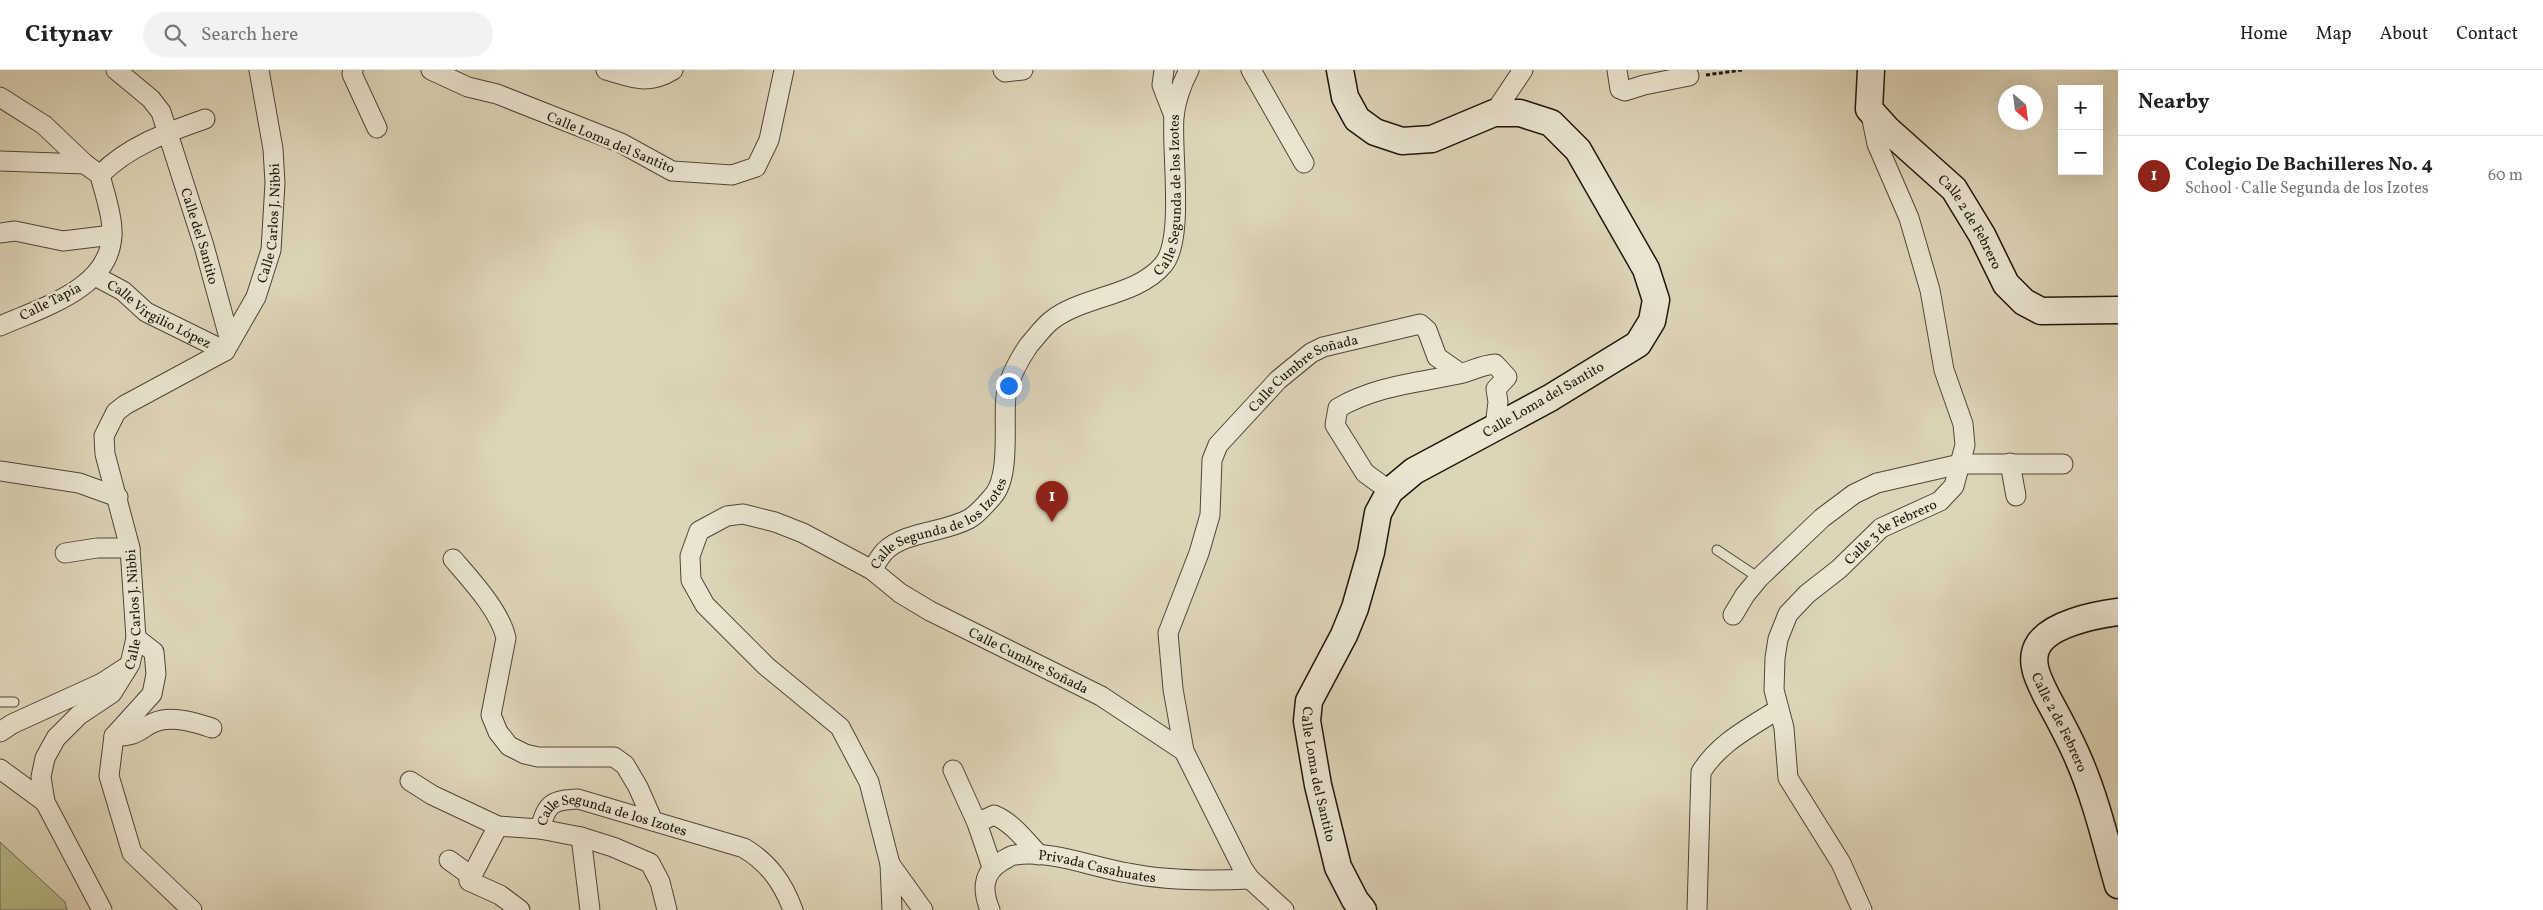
<!DOCTYPE html>
<meta charset="utf-8">
<style>
:root{--surface:#fff;--page:#f2f2f2;--text:#222;--muted:#767676;--line:#e0e0e0;--accent:#8f2418}
body{margin:0;font-family:Vollkorn,serif;background:var(--page);color:var(--text)}
.controls{position:absolute;right:15px;top:15px;display:grid;overflow:hidden;border-radius:0px;box-shadow:0 5px 20px #0002}
.controls button{width:45px;height:45px;display:grid;place-items:center;padding:0;border:0;border-bottom:1px solid var(--line);background:var(--surface);color:var(--text);font:25px sans-serif}
.compass{position:absolute;left:1998px;top:15px;width:45px;height:45px;border-radius:50%;background:var(--surface);box-shadow:0 5px 20px #0002;rotate:152deg}
.you{position:absolute;left:1008px;top:315px;width:18px;height:18px;margin:-12px;border:4px solid #fff;border-radius:50%;background:#1a73e8;box-shadow:0 0 0 8px #1a73e833}
.badge{display:grid;place-items:center;width:32px;height:32px;border-radius:50%;background:var(--accent);color:#fff;font-size:16px;font-weight:700}
.pin{position:absolute;translate:-50% -41px;filter:drop-shadow(0 1px 2px #0008)}
.pin::after{content:'';position:absolute;top:26px;width:18px;height:15px;background:inherit;clip-path:polygon(0 0,100% 0,50% 100%)}
.list{margin:0;padding:0;list-style:none}
h2{display:flex;justify-content:space-between;align-items:center;height:65px;margin:0;padding:0 20px;font-size:21px}
h2 small{font-size:16px;font-weight:400;color:var(--muted)}
.list li{display:grid;grid-template-columns:32px 1fr auto;gap:15px;align-items:center;box-sizing:border-box;height:80px;padding:0 20px;border-top:1px solid var(--line)}
.list b{display:block;font-size:19px;white-space:nowrap}
.list p{margin:0;font-size:16px;white-space:nowrap;color:var(--muted)}
.list em{font-size:16px;font-style:normal;color:var(--muted)}
.icon{flex:none;width:28px;height:28px;fill:none;stroke:currentColor;stroke-width:2;stroke-linecap:round;stroke-linejoin:round}
.map{position:relative;flex:none;width:2118px;height:840px;overflow:hidden}
header{display:flex;align-items:center;gap:30px;box-sizing:border-box;height:70px;padding:0 25px;background:var(--surface);border-bottom:1px solid var(--line)}
header strong{font-size:24px}
nav{display:flex;gap:28px;margin-inline-start:auto;font-size:18px}
.search{width:350px;height:45px;background:var(--page);display:flex;align-items:center;gap:12px;box-sizing:border-box;padding:0 18px;border-radius:28px;color:var(--muted);font-size:19px}
main{display:flex}
aside{flex:1;background:var(--surface)}
.map>svg:first-child{display:block}
.green{fill:#b7bc8b;stroke:#6b6a4c}
.lines{fill:none;stroke-linecap:round;stroke-linejoin:round}
.service-casing{stroke:#4f4638;stroke-width:11}
.minor-casing{stroke:#4f4638;stroke-width:21}
.secondary-casing{stroke:#1f170d;stroke-width:29}
.path{stroke:#1f170d;stroke-width:3;stroke-dasharray:4 2.5;stroke-linecap:butt}
.service{stroke:#eae4d1;stroke-width:9}
.minor{stroke:#eae4d1;stroke-width:19}
.secondary{stroke:#eae4d1;stroke-width:26}
.labels{text-anchor:middle;stroke-width:5;stroke-linejoin:round;paint-order:stroke}
.street-label{font-size:14px;fill:#1f170d;stroke:#eae4d1}
</style>
<header>
<strong>Citynav</strong>
<div class="search"><svg class="icon" aria-label="search" viewBox="0 0 24 24"><circle cx="10" cy="10" r="6"/><path d="M15 15l6 6"/></svg>Search here</div>
<nav><a>Home</a><a>Map</a><a>About</a><a>Contact</a></nav>
</header>
<main>
<div class="map">
<svg width="2118" height="840" viewBox="0 0 2118 840">
<rect width="100%" height="100%" fill="#ded5b8"/>
<filter id="stains"><feTurbulence type="fractalNoise" baseFrequency=".004" numOctaves="4"/><feColorMatrix values="0 0 0 0 .2 0 0 0 0 .09 0 0 0 0 .02 0 0 0 .5 -.17"/></filter>
<radialGradient id="worn" r=".72"><stop offset=".6" stop-color="#630" stop-opacity="0"/><stop offset="1" stop-color="#630" stop-opacity=".3"/></radialGradient>
<path class="green" d="M0 772 65 832 67 840H0Z"/>
<g class="lines">
<g class="service-casing">
<g id="service">
<path d="M1717 480 1759 508"/>
<path d="M0 632H14"/>
</g>
</g>
<g class="minor-casing">
<g id="minor">
<path id="s1" d="M116 0 151 29 161 42 204 176 230 271"/>
<path d="M353 0 352 4 377 58"/>
<path d="M431 0 468 17 497 24 621 73 672 101 732 105 756 97 769 70 784 0"/>
<path d="M606 0C632 7 647 16 673 0"/>
<path d="M1003 0 1005 2 1023 0"/>
<path d="M1164 0 1162 15 1174 46"/>
<path d="M1251 0 1304 93"/>
<path d="M1617 0 1620 19 1625 21 1644 15 1689 6"/>
<path d="M0 27 44 55 85 94 100 105C104 122 112 143 112 161 113 218 43 237 0 256"/>
<path d="M1494 43 1523 0"/>
<path d="M0 91 85 94"/>
<path d="M100 105C128 76 168 62 205 49"/>
<path d="M0 163 15 161 63 171 112 165"/>
<path id="s2" d="M95 206 123 221 146 242 225 281"/>
<path d="M2010 393 2016 426"/>
<path d="M0 401 79 413 118 427"/>
<path d="M1390 421 1365 403 1335 355 1338 338C1376 316 1416 313 1459 304 1472 301 1481 295 1495 294L1507 307 1496 319 1498 332 1496 348 1499 354"/>
<path d="M65 483 97 478H130"/>
<path d="M453 489C471 510 500 541 506 568L491 645 498 662 509 676 525 684 538 687H614L625 695 638 717 653 751"/>
<path id="s3" d="M872 500C876 494 880 486 885 481 906 461 943 463 969 449 978 444 987 433 993 426 1011 406 1003 352 1006 326 1009 307 1018 291 1029 275 1036 267 1044 256 1052 250 1083 226 1137 226 1163 195 1185 170 1171 81 1174 46 1176 30 1181 15 1189 0"/>
<path d="M1733 545 1745 525 1759 508 1822 448 1854 424 1877 413 1960 394H2063"/>
<path d="M136 568 154 582 156 604 152 624 114 666 109 706 132 783 192 840"/>
<path d="M0 662 12 654 102 613 125 598"/>
<path d="M114 666C141 668 141 654 162 650 178 647 196 653 212 658"/>
<path d="M0 699 45 732"/>
<path d="M953 700 977 753 992 797"/>
<path d="M410 711 432 725 498 756 540 759 581 767 613 777 650 793 660 812 667 840"/>
<path d="M977 753 994 745C1013 753 1025 770 1039 785"/>
<path d="M498 756 469 811 500 825 520 840"/>
<path id="s4" d="M540 759C547 733 552 730 578 729L744 778C769 793 783 813 793 840"/>
<path d="M581 767 590 840"/>
<path d="M449 790 471 806"/>
<path d="M890 794 923 840"/>
<path id="s5" d="M102 840 45 732 41 707 45 688 56 668 79 645 112 623 130 594 136 568 130 478 105 384 104 366 116 342 125 335 225 281 256 227 271 180 275 113 273 79 259 0"/>
<path id="s6" d="M892 840 890 794 869 712 840 657 766 596 705 535 691 510 690 486 699 461 727 446 743 444 775 452 803 463 872 500 900 523 930 541 1101 626 1184 681"/>
<path id="s7" d="M990 840C982 820 982 803 1002 791 1006 789 1011 785 1015 785 1053 780 1091 797 1128 803 1168 811 1209 811 1250 809"/>
<path id="s8" d="M1284 840 1250 809 1243 799 1184 681 1173 619 1168 563 1199 483 1210 445 1212 390 1218 375 1278 310 1311 283 1323 277 1420 254 1427 260 1437 287 1460 303"/>
<path d="M1697 840 1701 702C1719 673 1749 658 1777 640"/>
<path id="s9" d="M1862 840 1841 793 1788 708 1784 658 1774 620 1775 588 1778 569 1788 544 1807 524 1839 499 1881 458 1940 431 1954 416 1965 375 1963 354 1944 300 1930 220 1909 148 1877 74 1870 40"/>
</g>
</g>
<g class="secondary-casing">
<g id="secondary">
<path id="s10" d="M1340 0 1345 27 1357 49 1375 62 1402 71 1432 69 1494 43H1520L1551 53 1578 80 1646 199 1656 230 1652 251 1638 274 1550 328 1414 401 1390 421 1378 443 1371 482 1355 538 1344 565 1309 631 1307 651 1318 715 1338 797 1355 830 1363 840"/>
<path id="s11" d="M1871 0 1869 39 1887 59 1954 119 1982 165 2006 214 2024 232 2041 241 2118 240"/>
<path id="s12" d="M2118 542C2095 545 2048 554 2037 577 2029 594 2040 612 2047 627 2058 647 2069 667 2078 688 2096 729 2106 773 2118 815"/>
</g>
</g>
<path class="path" d="M1706 5 1742 0"/>
<use href="#service" class="service"/>
<use href="#minor" class="minor"/>
<use href="#secondary" class="secondary"/>
</g>
<g class="labels">
<g class="street-label">
<text transform="translate(611 72) rotate(23)" y="5">Calle Loma del Santito</text>
<text dy="5" stroke="none"><textPath href="#s3" startOffset="536">Calle Segunda de los Izotes</textPath></text>
<text dy="5" stroke="none"><textPath href="#s11" startOffset="192">Calle 2 de Febrero</textPath></text>
<text dy="5" stroke="none"><textPath href="#s5" startOffset="818">Calle Carlos J. Nibbi</textPath></text>
<text dy="5" stroke="none"><textPath href="#s1" startOffset="192">Calle del Santito</textPath></text>
<text transform="translate(50 231) rotate(-27)" y="5">Calle Tapia</text>
<text dy="5" stroke="none"><textPath href="#s2" startOffset="75">Calle Virgilio López</textPath></text>
<text dy="5" stroke="none"><textPath href="#s8" startOffset="620">Calle Cumbre Soñada</textPath></text>
<text transform="translate(1543 329) rotate(-30)" y="5">Calle Loma del Santito</text>
<text dy="5" stroke="none"><textPath href="#s3" startOffset="85">Calle Segunda de los Izotes</textPath></text>
<text dy="5" stroke="none"><textPath href="#s9" startOffset="452">Calle 3 de Febrero</textPath></text>
<text dy="5" stroke="none"><textPath href="#s5" startOffset="351">Calle Carlos J. Nibbi</textPath></text>
<text dy="5" stroke="none"><textPath href="#s6" startOffset="825">Calle Cumbre Soñada</textPath></text>
<text dy="5" stroke="none"><textPath href="#s12" startOffset="172">Calle 2 de Febrero</textPath></text>
<text dy="5" stroke="none"><textPath href="#s10" startOffset="1105">Calle Loma del Santito</textPath></text>
<text dy="5" stroke="none"><textPath href="#s4" startOffset="86">Calle Segunda de los Izotes</textPath></text>
<text dy="5" stroke="none"><textPath href="#s7" startOffset="154">Privada Casahuates</textPath></text>
</g>
</g>
<rect width="100%" height="100%" filter="url(#stains)"/>
<rect width="100%" height="100%" fill="url(#worn)"/>
</svg>
<div class="controls">
<button>+</button>
<button>−</button>
</div>
<svg class="compass" viewBox="-18 -18 36 36"><path d="M0-13l5 13h-10z" fill="#e53935"/><path d="M0 13l5-13h-10z" fill="#767676"/></svg>
<div class="you"></div>
<div class="pin badge" style="left:1052px;top:452px">1</div>
</div>
<aside>
<h2>Nearby<small></small></h2>
<ul class="list">
<li><span class="badge">1</span><div><b>Colegio De Bachilleres No. 4</b><p>School · Calle Segunda de los Izotes</p></div><em>60 m</em></li>
</ul>
</aside>
</main>
